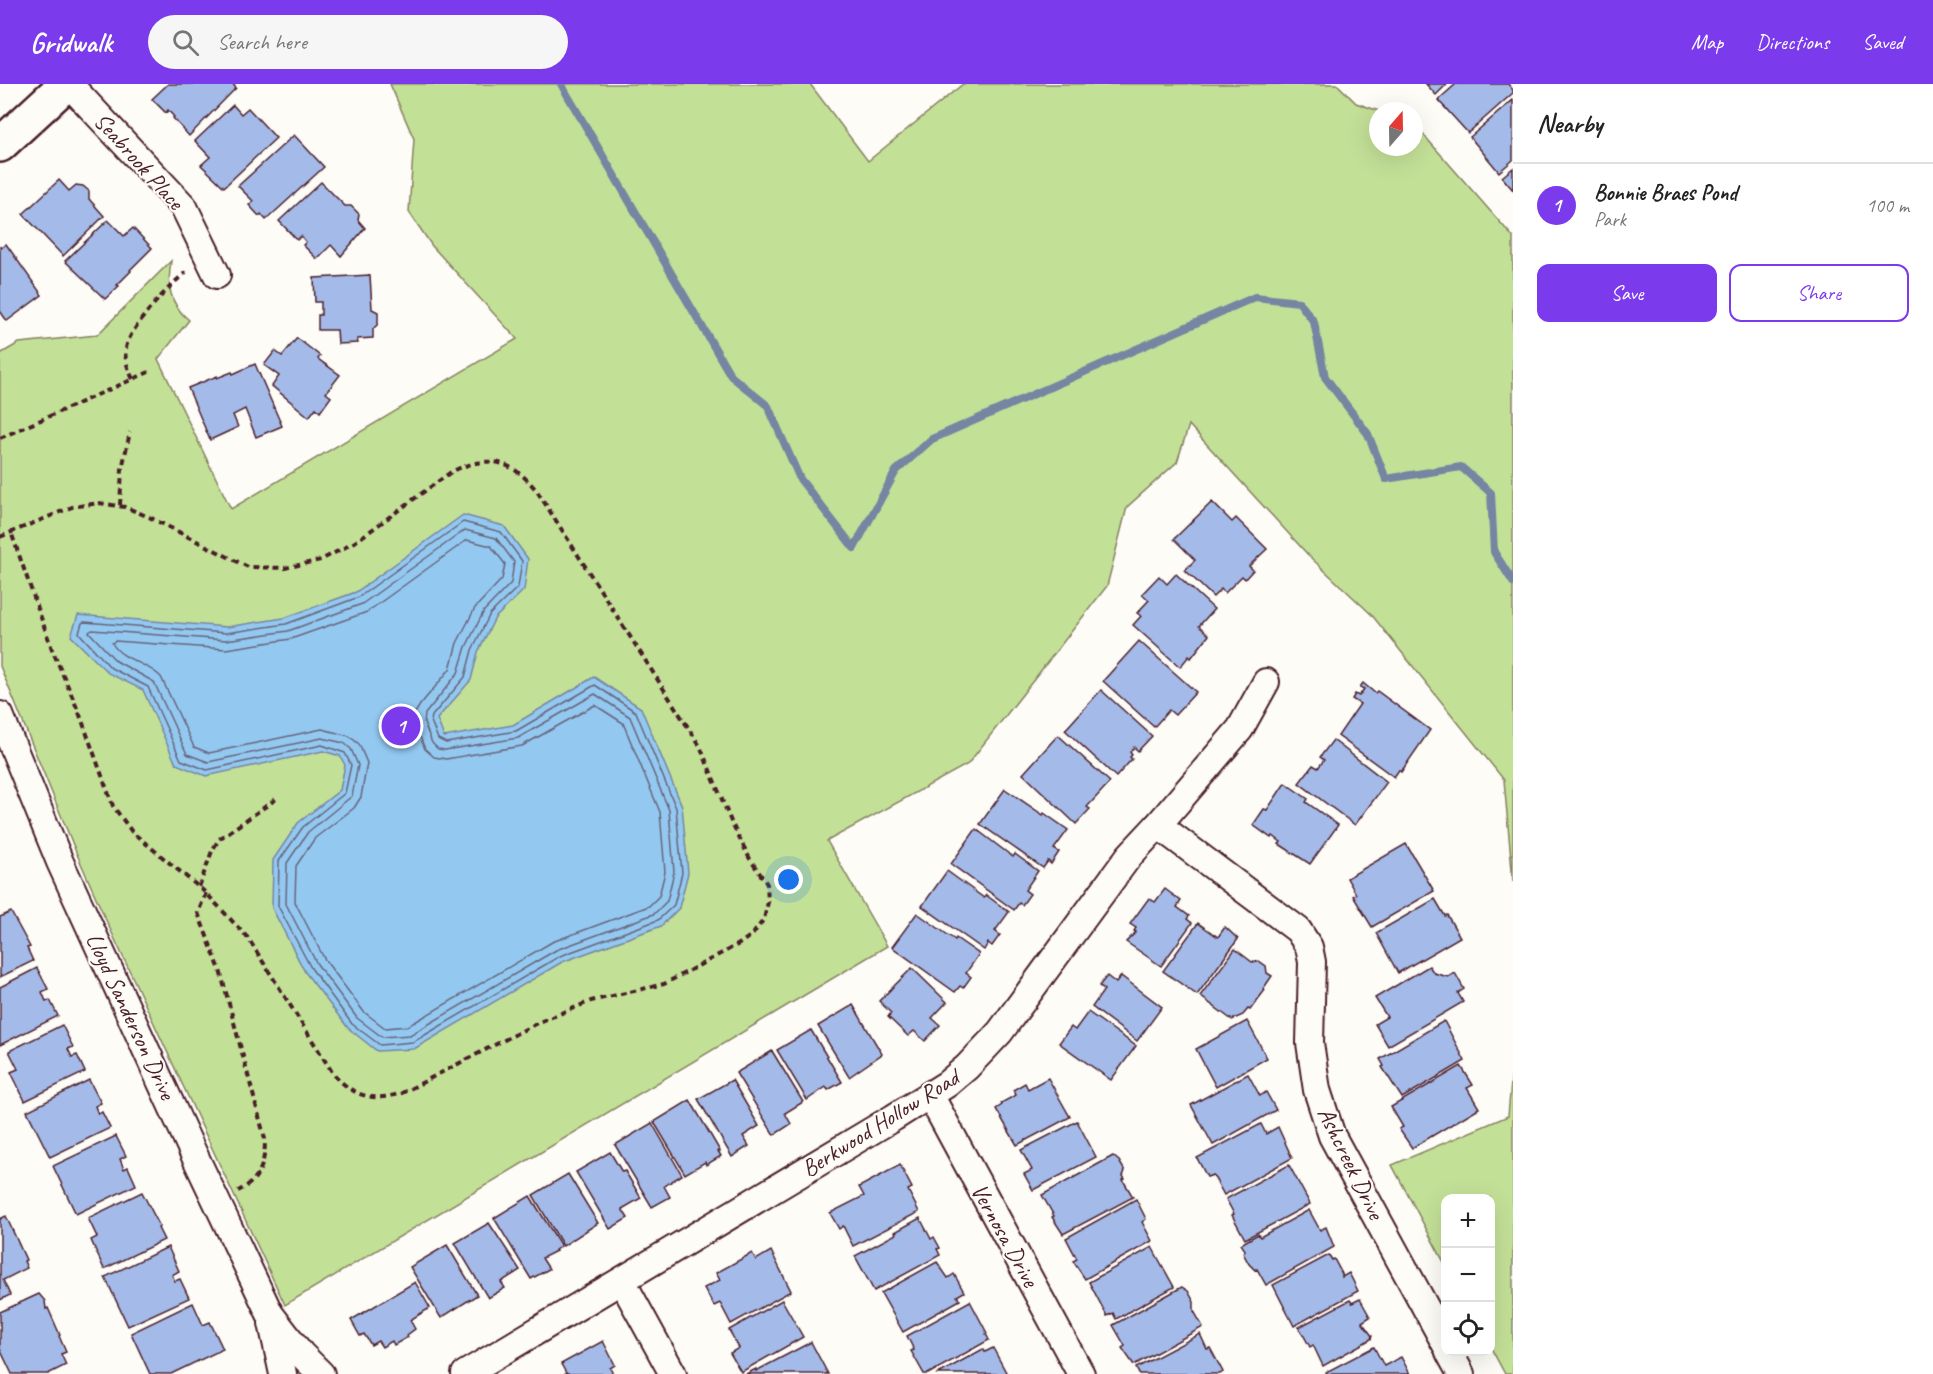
<!DOCTYPE html>
<meta charset="utf-8">
<style>
:root{--surface:#fff;--page:#f6f6f6;--text:#222;--muted:#767676;--line:#e0e0e0;--accent:#7c3aed}
body{margin:0;font-family:Caveat,sans-serif;background:var(--page);color:var(--text)}
.controls{position:absolute;right:18px;bottom:18px;display:grid;overflow:hidden;border-radius:12px;box-shadow:0 6px 24px #0002}
.controls button{width:54px;height:54px;display:grid;place-items:center;padding:0;border:0;border-bottom:2px solid var(--line);background:var(--surface);color:var(--text);font:30px sans-serif}
.compass{position:absolute;left:1369px;top:18px;width:54px;height:54px;border-radius:50%;background:var(--surface);box-shadow:0 6px 24px #0002;rotate:20deg}
.you{position:absolute;left:789px;top:796px;width:21px;height:21px;margin:-15px;border:4px solid #fff;border-radius:50%;background:#1a73e8;box-shadow:0 0 0 9px #1a73e833}
.badge{display:grid;place-items:center;width:39px;height:39px;border-radius:50%;background:var(--accent);color:#fff;font-size:20px;font-weight:700}
.pin{position:absolute;translate:-50% -50%;border:3px solid #fff;box-shadow:0 2px 6px #0006}
.list{margin:0;padding:0;list-style:none}
h2{display:flex;justify-content:space-between;align-items:center;height:78px;margin:0;padding:0 24px;font-size:26px}
h2 small{font-size:20px;font-weight:400;color:var(--muted)}
.list li{display:grid;grid-template-columns:39px 1fr auto;gap:18px;align-items:center;box-sizing:border-box;height:84px;padding:0 24px;border-top:2px solid var(--line)}
.list b{display:block;font-size:22px;white-space:nowrap}
.list p{margin:0;font-size:20px;white-space:nowrap;color:var(--muted)}
.list em{font-size:20px;font-style:normal;color:var(--muted)}
.actions{display:flex;gap:12px;padding:18px 24px}
.actions a{flex:1;padding:14px 0;border:2px solid var(--accent);border-radius:12px;text-align:center;font-size:21px;color:var(--accent)}
.actions .main{background:var(--accent);color:#fff}
.icon{flex:none;width:33px;height:33px;fill:none;stroke:currentColor;stroke-width:2;stroke-linecap:round;stroke-linejoin:round}
.map{position:relative;flex:none;width:1513px;height:1290px;overflow:hidden}
header{display:flex;align-items:center;gap:36px;box-sizing:border-box;height:84px;padding:0 30px;background:var(--accent);color:#fff}
header strong{font-size:28px}
nav{display:flex;gap:33px;margin-inline-start:auto;font-size:21px}
.search{width:420px;height:54px;background:var(--page);display:flex;align-items:center;gap:15px;box-sizing:border-box;padding:0 21px;border-radius:33px;color:var(--muted);font-size:22px}
main{display:flex}
aside{flex:1;background:var(--surface)}
.map>svg:first-child{display:block}
.green{fill:#c3e097;stroke:#868061;stroke-width:1.5}
.water{fill:#93c9f1;stroke:#7685a2;stroke-width:1.5}
.lines{fill:none;stroke-linecap:round;stroke-linejoin:round}
.shore{stroke:#67637a;stroke-width:1.5}
.stream{stroke:#7685a2;stroke-width:8}
.building{fill:#a4bae8;stroke:#4a1f2b;stroke-width:1.5}
.street-casing{stroke:#4a1f2b;stroke-width:30}
.secondary-casing{stroke:#4a1f2b;stroke-width:38}
.path{stroke:#4a1f2b;stroke-width:4;stroke-dasharray:6 4.5;stroke-linecap:butt}
.street{stroke:#fdfcf7;stroke-width:26}
.secondary{stroke:#fdfcf7;stroke-width:33}
.labels{text-anchor:middle;stroke-width:4.5;stroke-linejoin:round;paint-order:stroke}
.street-label{font-size:24px;fill:#4a1f2b;stroke:#fdfcf7}
</style>
<header>
<strong>Gridwalk</strong>
<div class="search"><svg class="icon" aria-label="search" viewBox="0 0 24 24"><circle cx="10" cy="10" r="6"/><path d="M15 15l6 6"/></svg>Search here</div>
<nav><a>Map</a><a>Directions</a><a>Saved</a></nav>
</header>
<main>
<div class="map">
<svg width="1513" height="1290" viewBox="0 0 1513 1290">
<rect width="100%" height="100%" fill="#fdfcf7"/>
<filter id="ink" filterUnits="userSpaceOnUse"><feTurbulence type="fractalNoise" baseFrequency=".0167" numOctaves="2"/><feDisplacementMap in="SourceGraphic" scale="12" xChannelSelector="R" yChannelSelector="G"/><feConvolveMatrix kernelMatrix="1 2 1 2 8 2 1 2 1" color-interpolation-filters="sRGB"/></filter>
<g filter="url(#ink)">
<g class="green">
<path d="M390 0H810L868 77 963 0H1337L1356 19 1379 27 1378 63H1414V40L1513 153V798L1504 696 1371 530 1310 473 1189 341 1177 378 1127 423 1107 502 968 680 827 757 887 862 285 1221 105 834 76 768 0 582V270L19 259 97 251 171 177C167 201 169 220 189 236L158 275 231 425 517 255 432 162 409 128 414 55Z"/>
<path d="M1513 976V1290H1505L1491 1264 1490 1114H1446L1445 1180 1392 1081 1508 1032Z"/>
</g>
<path class="water" d="M463 431 504 442 528 475 524 506 495 534 478 568 471 596 437 635 444 653 513 641 594 593 641 624 682 722 688 789 679 824 661 842 562 878 414 965 377 967 348 944 305 888 272 824 273 776 298 739 340 706 345 681 340 672 323 667 206 692 176 680 143 606 108 589 71 552 78 531 227 543 284 534 356 508Z"/>
<g class="lines">
<g class="shore">
<path d="M463 438 501 448 522 477 518 503 490 530 472 566 465 593 432 632 431 637 438 655 446 659 516 647 595 601 636 628 676 724 682 789 674 821 658 836 560 872 413 958 380 961 352 940 311 884 278 822 279 777 303 743 345 709 351 681 345 669 322 661 207 686 181 676 148 603 111 584 79 549 82 539 84 538 226 549 286 540 359 513Z"/>
<path d="M465 446 496 454 514 478 511 499 484 527 466 563 458 589 425 630 424 639 432 659 438 665 445 666 518 654 595 610 630 633 669 726 674 788 667 817 654 830 556 866 410 951 382 953 357 934 317 880 286 820 287 779 308 748 352 712 358 681 351 665 344 659 322 654 208 678 187 670 154 598 116 577 89 548 92 546 226 556 288 547 362 520Z"/>
<path d="M467 456 491 462 505 480 502 495 475 524 457 559 450 585 420 621 415 629V641L425 665 434 673 446 675 522 662 595 621 623 639 660 728 665 788 659 812 649 822 552 858 408 942 385 944 364 928 325 876 295 818 296 782 315 754 354 724 361 713 367 679 359 660 349 652 322 645 209 669 194 663 161 593C147 578 122 577 112 559L115 557 226 565 291 555 367 528Z"/>
</g>
<path class="stream" d="M561 0 731 292 768 322 800 395 854 464 896 387 932 355 1255 213 1299 218 1314 238 1325 293 1368 350 1386 395 1461 383 1491 409 1494 468 1513 498"/>
</g>
<g class="building">
<path d="M168 0H233L236 4 189 52 173 34 174 33 168 26 166 29 152 15Z"/>
<path d="M1426 0H1447L1436 11Z"/>
<path d="M1456 0H1508L1513 6V9L1468 49 1438 16Z"/>
<path d="M1513 16V76L1499 88 1470 53Z"/>
<path d="M233 21 241 30 248 24 276 54 224 103 201 81 210 73 195 57Z"/>
<path d="M294 51 324 83 266 136 261 130 259 132 249 121 253 117 238 102Z"/>
<path d="M1513 84V106L1502 93Z"/>
<path d="M59 96 69 107 76 101 83 102 89 107V115L104 132 63 172 23 130Z"/>
<path d="M321 98 345 122H351L359 130 358 136 365 144 341 172 331 161 317 175 303 161 306 158 301 152 297 156 279 137Z"/>
<path d="M108 136 124 152 133 144 152 164 130 186 131 187 117 201 119 202 105 215 65 177Z"/>
<path d="M6 160 42 211 7 237 0 227V162L1 164Z"/>
<path d="M370 191 372 225 378 228V240L373 245V254L357 255 358 259 338 260 337 246H318V231H321V218H315L314 194Z"/>
<path d="M297 254 320 272 318 275 340 291 326 309 331 313 320 328 316 324 309 333 272 302 279 292 264 281 275 267 282 272Z"/>
<path d="M255 280 282 342 256 353 245 325 233 331 238 343 210 356 188 304 217 292V294L232 288 233 290Z"/>
<path d="M1212 418 1232 438 1236 434 1267 465 1249 482 1253 486 1245 495 1242 492 1225 509 1221 505 1213 513 1185 486 1195 476 1174 455Z"/>
<path d="M1176 490 1214 525 1199 542 1209 551 1191 574 1189 572 1180 583 1133 541 1141 532 1137 529 1149 516 1142 510 1159 492 1167 500Z"/>
<path d="M1139 557 1196 608 1175 631 1169 626 1154 643 1103 597Z"/>
<path d="M1363 599 1375 609 1377 607 1430 646 1401 688 1399 686 1394 693 1338 652 1360 620 1352 615 1355 610 1359 612 1364 605 1360 603Z"/>
<path d="M1101 606 1152 652 1138 667 1134 663 1130 668 1132 671 1130 673 1132 675 1116 693 1065 646Z"/>
<path d="M1058 651 1110 698 1087 723 1090 725 1076 740 1023 690Z"/>
<path d="M1333 656 1387 698 1355 741 1299 699 1313 681 1318 684 1324 676 1320 673Z"/>
<path d="M1285 699 1308 715 1306 718 1338 741 1310 780 1279 760 1281 758 1273 752 1271 754 1253 741 1264 725 1267 726Z"/>
<path d="M1005 705 1043 731 1044 729 1068 746 1054 765 1059 768 1051 780 1048 777 1043 784 980 740Z"/>
<path d="M976 745 1013 773 1015 770 1038 787 1025 806 1030 810 1022 821 1019 819 1014 826 951 780Z"/>
<path d="M1406 760 1434 807 1372 843 1353 812 1356 810 1347 794Z"/>
<path d="M947 787 984 814 986 811 1009 828 995 847 1000 851 992 862 988 859 984 866 922 822Z"/>
<path d="M1165 805 1181 817 1177 823 1189 832 1187 835 1192 839 1161 882 1126 858 1136 848 1134 847 1136 844 1130 840 1149 814 1155 818Z"/>
<path d="M1435 815 1445 832 1447 831 1460 853 1398 889 1376 849Z"/>
<path d="M11 828 30 863 27 864 33 877 0 893V833Z"/>
<path d="M917 829 955 856 956 854 979 870 966 889 971 893 963 904 960 902 955 908 892 863Z"/>
<path d="M1198 839 1218 853 1225 843 1238 855 1197 911 1163 887Z"/>
<path d="M1235 865 1252 878 1259 877 1266 882 1267 889 1272 892 1263 905 1265 906 1250 926 1248 925 1243 931 1232 936 1200 912Z"/>
<path d="M1429 882 1434 889 1448 893 1455 889 1464 905 1458 909 1463 918 1388 962 1375 940 1387 933 1375 914Z"/>
<path d="M37 884 48 905 42 908 46 917 50 916 58 932 0 961V903Z"/>
<path d="M912 884 947 918 932 934 940 941 925 957 914 947 908 952 888 933 891 929 879 917Z"/>
<path d="M1107 892 1116 899 1121 892 1162 923 1137 957 1092 923 1104 906 1099 902Z"/>
<path d="M853 921 882 970 849 993 818 942Z"/>
<path d="M1088 928 1136 962 1111 996 1059 959 1071 943 1075 946Z"/>
<path d="M1247 937 1267 974 1216 1003 1196 965Z"/>
<path d="M1444 937 1465 977 1402 1014 1382 983 1384 982 1380 975Z"/>
<path d="M62 941 73 963 68 965 72 973 77 971 85 988 25 1017 11 988 18 985 9 967Z"/>
<path d="M811 946 842 998 828 1006 826 1003 807 1016 777 966Z"/>
<path d="M772 967 803 1018 785 1029 791 1040 774 1051 736 989Z"/>
<path d="M1461 982 1473 1001 1467 1004 1479 1024 1412 1064 1399 1045 1403 1043 1391 1023Z"/>
<path d="M1248 990 1260 1012 1266 1008 1276 1026 1213 1061 1191 1021Z"/>
<path d="M1048 994 1070 1033 1017 1061 996 1025 1002 1021 1001 1019 1016 1011 1013 1006 1025 999 1028 1005Z"/>
<path d="M89 996 101 1019 95 1022 98 1030 102 1028 110 1044 50 1073 27 1027Z"/>
<path d="M732 996 759 1042 743 1052 749 1062 732 1073 698 1015Z"/>
<path d="M690 1016 720 1067H718L721 1072 706 1081 705 1078 685 1090 654 1038Z"/>
<path d="M1077 1037 1096 1073 1033 1106 1024 1090 1032 1086 1021 1066Z"/>
<path d="M652 1039 682 1091 664 1102 670 1113 652 1123 615 1061Z"/>
<path d="M1261 1040 1266 1050 1278 1043 1292 1074 1224 1111 1213 1091 1207 1093 1197 1074Z"/>
<path d="M116 1052 126 1072 120 1075 124 1085 128 1083 136 1101 76 1130 53 1082Z"/>
<path d="M610 1068 622 1088 625 1087 641 1114 622 1125 628 1134 610 1145 576 1088Z"/>
<path d="M1113 1072 1119 1077 1125 1087 1123 1092 1125 1095 1123 1096 1133 1113 1063 1150 1052 1133 1054 1132 1042 1111Z"/>
<path d="M900 1081 912 1104 908 1106 919 1128 853 1162 843 1142 839 1145 830 1129 864 1112 859 1103Z"/>
<path d="M1289 1081 1310 1120 1245 1155 1232 1131 1234 1130 1226 1115Z"/>
<path d="M568 1090 598 1139 563 1162 533 1111Z"/>
<path d="M142 1108 160 1143 158 1144 164 1156 104 1185 91 1156 97 1153 88 1134Z"/>
<path d="M530 1112 561 1162 555 1166 556 1167 542 1174 549 1185 531 1195 494 1134Z"/>
<path d="M1136 1115 1146 1135 1142 1138 1152 1157 1085 1195 1073 1177 1077 1175 1066 1154Z"/>
<path d="M1309 1126 1320 1146 1326 1143 1334 1163 1266 1201 1257 1185 1255 1186 1249 1180 1243 1169 1245 1166 1241 1160 1258 1150 1260 1153Z"/>
<path d="M6 1132 26 1176 24 1177 27 1184 3 1196 10 1211 0 1216V1135Z"/>
<path d="M920 1134 931 1155 934 1153 940 1164 937 1165 940 1171 874 1207 855 1172 896 1150 895 1148Z"/>
<path d="M489 1139 520 1186 501 1198 505 1204 488 1214 455 1159Z"/>
<path d="M447 1161 477 1211 441 1234 410 1183Z"/>
<path d="M168 1163 179 1187 172 1191 175 1197 180 1195 189 1214 128 1242 105 1193Z"/>
<path d="M1152 1163 1174 1203 1116 1235 1113 1229 1107 1232 1089 1198Z"/>
<path d="M771 1167 791 1207 731 1240 720 1219 714 1222 704 1204 720 1196 716 1189 752 1169 756 1176Z"/>
<path d="M1329 1171 1332 1176 1334 1175 1342 1190V1193L1349 1189 1358 1207 1294 1242 1273 1201Z"/>
<path d="M937 1178 948 1194 954 1190 964 1208 957 1212 960 1216 903 1248 881 1209Z"/>
<path d="M415 1198 430 1224 410 1236 415 1245 407 1251 408 1253 394 1261 392 1257 382 1263 378 1257 371 1261 364 1250 360 1252 351 1236Z"/>
<path d="M1182 1203 1188 1207 1194 1218V1227L1203 1243 1134 1281 1122 1264 1125 1262 1113 1241Z"/>
<path d="M39 1210 45 1217 46 1225 48 1224 60 1251 59 1252 66 1268 61 1270 66 1281 48 1290H12L0 1265V1228Z"/>
<path d="M1360 1215 1370 1233 1362 1238 1372 1252 1371 1255 1323 1282 1313 1261 1310 1263 1299 1243 1350 1216 1352 1219Z"/>
<path d="M782 1216 803 1253 741 1288 730 1269 739 1264 729 1246Z"/>
<path d="M970 1217 987 1249 986 1250 989 1256 928 1290H924L911 1267 914 1266 907 1252Z"/>
<path d="M193 1219 203 1241 210 1238 223 1265 171 1290H150L131 1249Z"/>
<path d="M1200 1250 1207 1265 1210 1264 1223 1288 1220 1290H1139L1136 1284Z"/>
<path d="M603 1257 615 1281 610 1284 613 1290H565L566 1289 561 1280Z"/>
<path d="M811 1258 828 1290H746L756 1285V1287Z"/>
<path d="M1374 1263 1384 1282 1401 1273 1410 1290H1327L1326 1288Z"/>
<path d="M993 1264 1007 1290H938L983 1265 985 1268Z"/>
</g>
<g class="lines">
<g class="street-casing">
<g id="street">
<path d="M69 0 184 123 217 191"/>
<path d="M0 631 60 778 191 1064 270 1230 301 1270 321 1290"/>
<path d="M1158 741 1298 846 1309 863 1312 878 1310 959 1317 1006 1332 1052 1446 1261"/>
<path d="M930 1011 1081 1290"/>
<path d="M622 1197 673 1290"/>
<path d="M272 1239 283 1290"/>
<path d="M1449 1268 1461 1290"/>
<path d="M465 1290 893 1034 947 1000 967 983 1000 948 1129 772 1158 741 1240 645 1266 598"/>
</g>
</g>
<g class="secondary-casing">
<path id="secondary" d="M0 61 66 0"/>
</g>
<g class="path">
<path d="M133 295C128 285 124 275 126 264 129 244 170 201 186 188"/>
<path d="M0 354 149 288"/>
<path d="M120 421 122 385 130 348"/>
<path d="M0 453 72 423 99 419 125 423 149 433 248 483 285 484 321 476 355 458 451 388C488 370 511 375 537 407L700 662 732 740 750 775 767 800 768 818 764 835 753 850 739 860 664 900 591 917 537 939 402 1009C373 1018 355 1013 334 991L248 854 206 809 132 748 113 722 80 631 52 565 11 448"/>
<path d="M199 803 212 767 219 755 279 713"/>
<path d="M206 809 198 829 220 886 265 1055C265 1078 261 1096 238 1107"/>
</g>
<use href="#street" class="street"/>
<use href="#secondary" class="secondary"/>
</g>
</g>
<g class="labels">
<g class="street-label">
<text transform="translate(139 77) rotate(48)" y="8">Seabrook Place</text>
<text transform="translate(131 932) rotate(65)" y="8">Lloyd Sanderson Drive</text>
<text transform="translate(880 1039) rotate(-32)" y="8">Berkwood Hollow Road</text>
<text transform="translate(1351 1079) rotate(64)" y="8">Ashcreek Drive</text>
<text transform="translate(1005 1151) rotate(61)" y="8">Vernosa Drive</text>
</g>
</g>
</svg>
<div class="controls">
<button>+</button>
<button>−</button>
<button><svg class="icon" aria-label="locate" viewBox="0 0 24 24"><circle cx="12" cy="12" r="6"/><path d="M12 2v4M12 18v4M2 12h4M18 12h4"/></svg></button>
</div>
<svg class="compass" viewBox="-18 -18 36 36"><path d="M0-13l5 13h-10z" fill="#e53935"/><path d="M0 13l5-13h-10z" fill="#767676"/></svg>
<div class="you"></div>
<div class="pin badge" style="left:401px;top:642px">1</div>
</div>
<aside>
<h2>Nearby<small></small></h2>
<ul class="list">
<li><span class="badge">1</span><div><b>Bonnie Braes Pond</b><p>Park</p></div><em>100 m</em></li>
</ul>
<div class="actions"><a class="main">Save</a><a>Share</a></div>
</aside>
</main>
